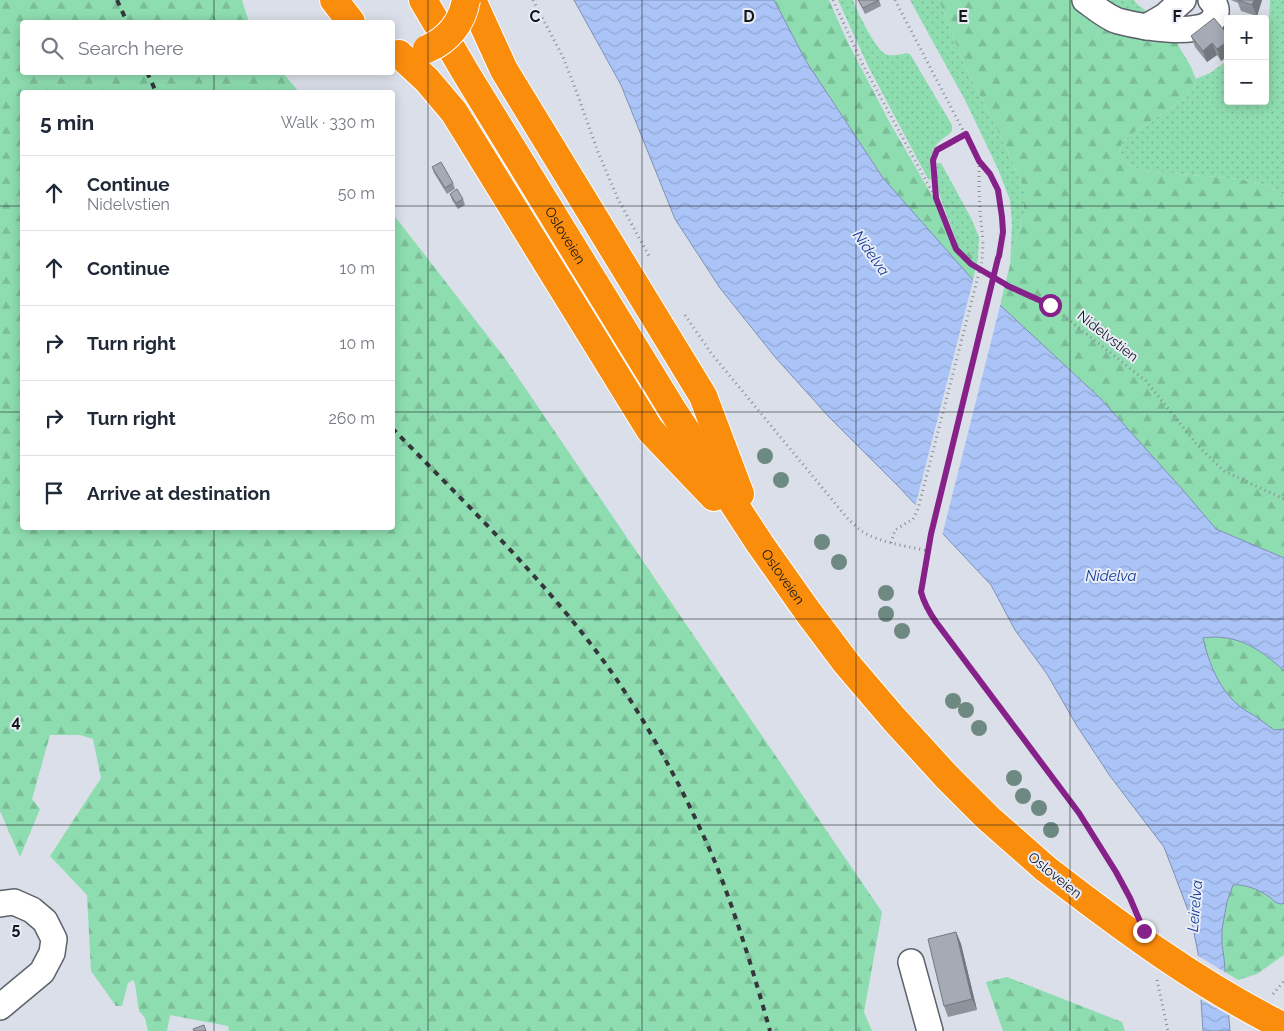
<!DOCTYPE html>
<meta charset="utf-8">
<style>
:root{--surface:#fff;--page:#f6f6f7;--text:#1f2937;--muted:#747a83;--line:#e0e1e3}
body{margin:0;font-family:Raleway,sans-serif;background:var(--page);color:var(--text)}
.controls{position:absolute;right:15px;top:15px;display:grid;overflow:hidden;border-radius:5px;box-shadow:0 2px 12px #0003}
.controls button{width:45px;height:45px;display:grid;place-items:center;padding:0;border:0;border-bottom:1px solid var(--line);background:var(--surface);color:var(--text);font:25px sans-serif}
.stop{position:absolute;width:15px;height:15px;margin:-11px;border:4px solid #862189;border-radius:50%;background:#fff}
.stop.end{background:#862189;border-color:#fff;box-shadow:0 1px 5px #0008}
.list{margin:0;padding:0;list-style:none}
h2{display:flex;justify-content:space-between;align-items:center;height:65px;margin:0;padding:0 20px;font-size:21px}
h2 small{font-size:16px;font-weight:400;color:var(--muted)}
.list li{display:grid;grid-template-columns:32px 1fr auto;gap:15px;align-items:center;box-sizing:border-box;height:75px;padding:0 20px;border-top:1px solid var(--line)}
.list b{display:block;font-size:19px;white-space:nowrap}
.list p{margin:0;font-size:16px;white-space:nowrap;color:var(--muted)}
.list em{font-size:16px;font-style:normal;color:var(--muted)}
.icon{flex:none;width:28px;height:28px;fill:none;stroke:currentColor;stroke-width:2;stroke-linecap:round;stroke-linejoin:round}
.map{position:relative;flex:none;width:1284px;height:1031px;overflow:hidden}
.search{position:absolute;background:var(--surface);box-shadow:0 2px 12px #0003;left:20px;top:20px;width:375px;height:55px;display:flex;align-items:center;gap:12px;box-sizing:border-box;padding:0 18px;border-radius:5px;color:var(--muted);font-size:19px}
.panel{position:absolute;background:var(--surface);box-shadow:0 2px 12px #0003;left:20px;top:90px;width:375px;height:440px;border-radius:5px}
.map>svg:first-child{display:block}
.grass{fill:url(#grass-dots)}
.forest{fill:url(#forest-firs)}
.water{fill:url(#water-waves);stroke:#7e90b5}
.pier{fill:#dadfe9}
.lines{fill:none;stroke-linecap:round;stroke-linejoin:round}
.minor-casing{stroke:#5d626b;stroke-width:28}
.highway-casing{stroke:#fff;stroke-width:30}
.path{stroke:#898d95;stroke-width:3;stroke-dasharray:1 4;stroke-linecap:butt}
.minor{stroke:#fff;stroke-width:25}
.highway{stroke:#fb8d0d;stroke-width:28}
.rail{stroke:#35373c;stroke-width:4;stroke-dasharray:6 6;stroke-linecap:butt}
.highway-bridge-casing{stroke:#fff;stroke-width:30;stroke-linecap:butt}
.path-bridge{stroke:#898d95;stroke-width:3;stroke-dasharray:1 4;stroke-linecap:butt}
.highway-bridge{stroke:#fb8d0d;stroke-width:28}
.tree{fill:#6e8982}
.wall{fill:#8e929b}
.shaded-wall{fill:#74777e}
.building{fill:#a5aab4;stroke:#74777e}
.route{stroke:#862189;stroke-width:6}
.grid{fill:none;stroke:#15171b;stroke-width:1;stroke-opacity:0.55}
.labels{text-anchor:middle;stroke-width:4;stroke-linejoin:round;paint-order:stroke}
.street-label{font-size:14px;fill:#15171b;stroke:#e7ecf7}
.water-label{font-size:15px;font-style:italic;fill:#163b98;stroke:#e7ecf7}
.grid-label{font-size:16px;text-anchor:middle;font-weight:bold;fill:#15171b;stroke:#e7ecf7;stroke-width:4;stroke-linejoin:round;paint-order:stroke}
</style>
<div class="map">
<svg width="1284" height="1031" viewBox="0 0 1284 1031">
<defs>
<pattern id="grass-dots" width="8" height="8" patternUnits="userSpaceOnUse" patternTransform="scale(1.25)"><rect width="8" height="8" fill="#8eddb0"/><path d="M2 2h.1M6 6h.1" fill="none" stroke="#7abd97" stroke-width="1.8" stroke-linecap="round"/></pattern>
<pattern id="forest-firs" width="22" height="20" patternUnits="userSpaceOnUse" patternTransform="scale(1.25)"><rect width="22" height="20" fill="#8eddb0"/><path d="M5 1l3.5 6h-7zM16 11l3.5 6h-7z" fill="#7abd97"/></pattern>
<pattern id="water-waves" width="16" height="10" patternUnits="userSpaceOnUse" patternTransform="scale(1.25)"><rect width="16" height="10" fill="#abc4f7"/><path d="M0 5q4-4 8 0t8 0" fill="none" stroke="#92a8d3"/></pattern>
</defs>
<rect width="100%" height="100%" fill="#dadfe9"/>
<g class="grass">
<path d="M838 0H853C857 11 877 54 888 55 894 56 902 54 907 53L910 54 952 125V131C949 135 945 137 940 141 929 151 930 164 931 178L930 180 928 179 869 68Z"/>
<path d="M910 0H939L964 64 1002 139 1024 188V213L1011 256 1010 265 1012 224 1010 200 998 169 965 100Z"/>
<path d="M1094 0H1134C1137 6 1144 7 1147 13L1142 20Z"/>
<path d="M1270 0H1284V197L1272 187 1240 179 1143 171 1129 165 1119 154 1122 142 1134 132 1183 100 1193 89 1196 79 1210 73 1228 60V101H1265V27L1269 19Z"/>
<path d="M937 163H941L971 218 979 237 978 259 956 240 939 194 937 177Z"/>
</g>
<g class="forest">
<path d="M0 0H242L249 22H22V72L283 73 299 92H22V528H392L393 214 504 357 882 912 864 1012 872 1031H229L228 1026 170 1015 167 1031H148L145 1018 139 1011 135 984 133 980 128 983 122 1006H116L91 971 87 895 50 856 101 778 93 739 80 735H50L32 799 40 809 20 857 0 811Z"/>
<path d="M774 0H829L847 41 890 123 934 199 947 232 978 259 973 280 883 178 806 61Z"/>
<path d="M939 0H1077L1175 40 1190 65 1196 79 1193 89 1183 100 1134 132 1122 142 1119 154 1129 165 1143 171 1240 179 1272 187 1284 197V558L1216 529 1182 489 1100 398 1000 305 1010 265 1011 256 1024 213V188L1002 139 964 64Z"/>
<path d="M1218 637C1223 638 1229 638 1234 639 1253 644 1270 658 1284 671V729L1274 730C1267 725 1260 719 1252 714 1249 712 1245 711 1242 708 1220 692 1209 664 1203 638Z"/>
<path d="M1240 884C1249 887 1259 890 1267 895 1273 899 1274 903 1281 904L1284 903V955L1257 974 1238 980 1225 972C1224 963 1222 953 1222 944 1221 923 1226 904 1233 885Z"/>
<path d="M1007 977 1122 1022 1125 1031H1003L986 982Z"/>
</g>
<path class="water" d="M574 0H774L806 61 883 178 973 280 1100 398 1182 489 1216 529 1284 558V671C1261 649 1236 633 1203 638 1209 664 1220 692 1242 708 1245 711 1249 712 1252 714 1260 719 1267 725 1274 730L1284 729V903L1281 904C1274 903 1273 899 1268 896 1258 889 1244 884 1233 885L1227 902 1222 929V945L1224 958 1230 1031H1203L1198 953 1191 918 1164 847 1110 776 1077 726 1047 674 1015 630 991 585 899 487 829 417 775 357 720 288 675 219 621 85Z"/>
<g class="pier">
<path d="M974 277 1001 302 942 536 915 507Z"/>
<path d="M1195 954 1228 974 1232 1017 1198 998Z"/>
</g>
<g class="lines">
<g class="minor-casing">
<g id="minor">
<path d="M1085 0C1095 7 1106 17 1118 21 1137 26 1204 39 1214 18 1218 11 1216 5 1211 0"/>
<path d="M1146 27 1165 16 1183 0"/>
<path d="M0 904 14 902 32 910 45 921 54 939 52 953 42 972 0 1007"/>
<path d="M911 962 930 1031"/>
</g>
</g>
<g class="highway-casing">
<g id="highway">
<path d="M334 0 351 22"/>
<path id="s1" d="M423 0 467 75 675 414 760 544 808 612 847 664 894 719 947 777 988 818 1046 869"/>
<path d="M472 0 504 70 703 396 740 494"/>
<path d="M399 54 427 80 454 112 650 430 714 497"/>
</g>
</g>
<g class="path">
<path d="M533 0 563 57 577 93 598 152 618 199 649 256"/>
<path d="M833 0 862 63 936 199 956 249 971 264 976 267 1005 284 1050 305 1146 381 1198 446 1224 471 1284 499"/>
<path d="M895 0 979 161 990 175 998 190 1002 217 1003 232 999 256"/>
<path d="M979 161V188L980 211 983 241"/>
<path d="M936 196 933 160 937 150 966 134"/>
<path d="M685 315 711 353 848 519C853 523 858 529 863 532 882 543 906 546 928 551"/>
<path d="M931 534 921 591 926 608 1079 813 1116 872 1133 903"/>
<path d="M891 543 895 530 913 519"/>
<path d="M1157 980 1168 1031"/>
<path d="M1273 994 1284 981"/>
</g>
<use href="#minor" class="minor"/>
<use href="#highway" class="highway"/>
<g class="rail">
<path d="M117 0 127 22"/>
<path d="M147 72 156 92"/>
<path d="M392 428C466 504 543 578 605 663 637 707 664 755 688 803 699 826 710 849 719 872 739 924 755 977 770 1031"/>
</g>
<g class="highway-bridge-casing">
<g id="highway-bridge">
<path d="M427 49C448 40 462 23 466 0"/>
<path d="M1046 869C1121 927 1198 984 1284 1027"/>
</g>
</g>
<g class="path-bridge">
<path d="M913 519 918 509 982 261 983 241"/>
<path d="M931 534 999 256"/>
</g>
<use href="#highway-bridge" class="highway-bridge"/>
</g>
<g class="tree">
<circle cx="765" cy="456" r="8"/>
<circle cx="781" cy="480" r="8"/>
<circle cx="822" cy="542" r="8"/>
<circle cx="839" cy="562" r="8"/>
<circle cx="886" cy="593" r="8"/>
<circle cx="886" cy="614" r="8"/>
<circle cx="902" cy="631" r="8"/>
<circle cx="953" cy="701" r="8"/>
<circle cx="966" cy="710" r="8"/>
<circle cx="979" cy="728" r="8"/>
<circle cx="1014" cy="778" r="8"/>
<circle cx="1023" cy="796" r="8"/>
<circle cx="1039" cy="808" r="8"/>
<circle cx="1051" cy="830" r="8"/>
</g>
<g class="wall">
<path d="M858 0H879L881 6 865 14Z"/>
<path d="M1231 0H1262L1257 16 1241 11 1238 3Z"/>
<path d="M1228 35V56L1221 61 1217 55 1207 62 1195 47 1191 36Z"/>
<path d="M432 167 453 183 455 189 447 194 434 173Z"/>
<path d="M450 194 463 199 465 205 458 209 452 200Z"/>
<path d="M956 932 961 944 977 1010 948 1017 944 1006Z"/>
</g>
<g class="shaded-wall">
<path d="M1254 0H1262L1257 16 1252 5Z"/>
<path d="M1228 41V56L1221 61 1217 49Z"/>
<path d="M1212 43 1217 55 1207 62 1203 51Z"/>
<path d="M956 932 961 944 977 1010 972 999Z"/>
</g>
<g class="building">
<path d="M858 0H879L863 8Z"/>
<path d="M1238 0H1254L1252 5Z"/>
<path d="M1214 18 1228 35V41L1217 49 1212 43 1203 51 1191 36Z"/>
<path d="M441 162 453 183 445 188 432 167Z"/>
<path d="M457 189 463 199 456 203 450 194Z"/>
<path d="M956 932 972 999 944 1006 928 939Z"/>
<path d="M204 1025 206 1031H194L193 1029Z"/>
</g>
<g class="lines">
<path class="route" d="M1050 305 1008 286 1005 284 971 264 956 249 936 198 933 160 937 150 966 134 979 161 990 174 998 190 1002 217 1003 232 999 256 998 258 931 534 921 592C924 603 929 612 936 622L1079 813 1116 872 1130 898 1144 931"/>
</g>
<path class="grid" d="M214 0V22M428 0V1031M642 0V1031M856 0V1031M1070 0V1031M214 72V92M0 206H22M392 206H1284M0 412H22M392 412H1284M214 528V1031M0 619H1284M0 825H1284"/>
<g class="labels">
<g class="street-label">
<text dy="5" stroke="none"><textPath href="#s1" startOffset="275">Osloveien</textPath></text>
<text transform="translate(1108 336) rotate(38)" y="5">Nidelvstien</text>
<text dy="5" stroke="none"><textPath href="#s1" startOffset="680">Osloveien</textPath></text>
<text transform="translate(1055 875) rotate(39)" y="5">Osloveien</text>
</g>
<g class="water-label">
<text transform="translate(871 253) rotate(55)" y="5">Nidelva</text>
<text x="1111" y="581">Nidelva</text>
<text transform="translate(1195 906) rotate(-85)" y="5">Leirelva</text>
</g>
</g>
<g class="grid-label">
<text x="535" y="22">C</text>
<text x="749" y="22">D</text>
<text x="963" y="22">E</text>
<text x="1177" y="22">F</text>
<text x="16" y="727">4</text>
<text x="16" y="934">5</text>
</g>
</svg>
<div class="controls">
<button>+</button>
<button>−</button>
</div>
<div class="stop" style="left:1050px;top:305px"></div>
<div class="stop end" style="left:1144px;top:931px"></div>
<div class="search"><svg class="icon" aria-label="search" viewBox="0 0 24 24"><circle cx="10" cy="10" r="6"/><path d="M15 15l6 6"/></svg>Search here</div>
<section class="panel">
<h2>5 min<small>Walk · 330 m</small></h2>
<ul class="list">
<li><svg class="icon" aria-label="ahead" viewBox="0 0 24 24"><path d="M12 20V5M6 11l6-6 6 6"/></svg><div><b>Continue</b><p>Nidelvstien</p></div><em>50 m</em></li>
<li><svg class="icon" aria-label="ahead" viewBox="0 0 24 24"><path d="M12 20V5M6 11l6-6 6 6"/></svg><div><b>Continue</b></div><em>10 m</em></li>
<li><svg class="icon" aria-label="right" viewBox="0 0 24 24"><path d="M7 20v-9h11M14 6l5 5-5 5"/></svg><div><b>Turn right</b></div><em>10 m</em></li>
<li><svg class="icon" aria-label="right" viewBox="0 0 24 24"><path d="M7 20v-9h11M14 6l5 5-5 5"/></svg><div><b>Turn right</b></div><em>260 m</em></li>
<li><svg class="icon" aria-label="arrive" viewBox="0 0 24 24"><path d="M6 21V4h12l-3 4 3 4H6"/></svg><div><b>Arrive at destination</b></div></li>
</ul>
</section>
</div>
